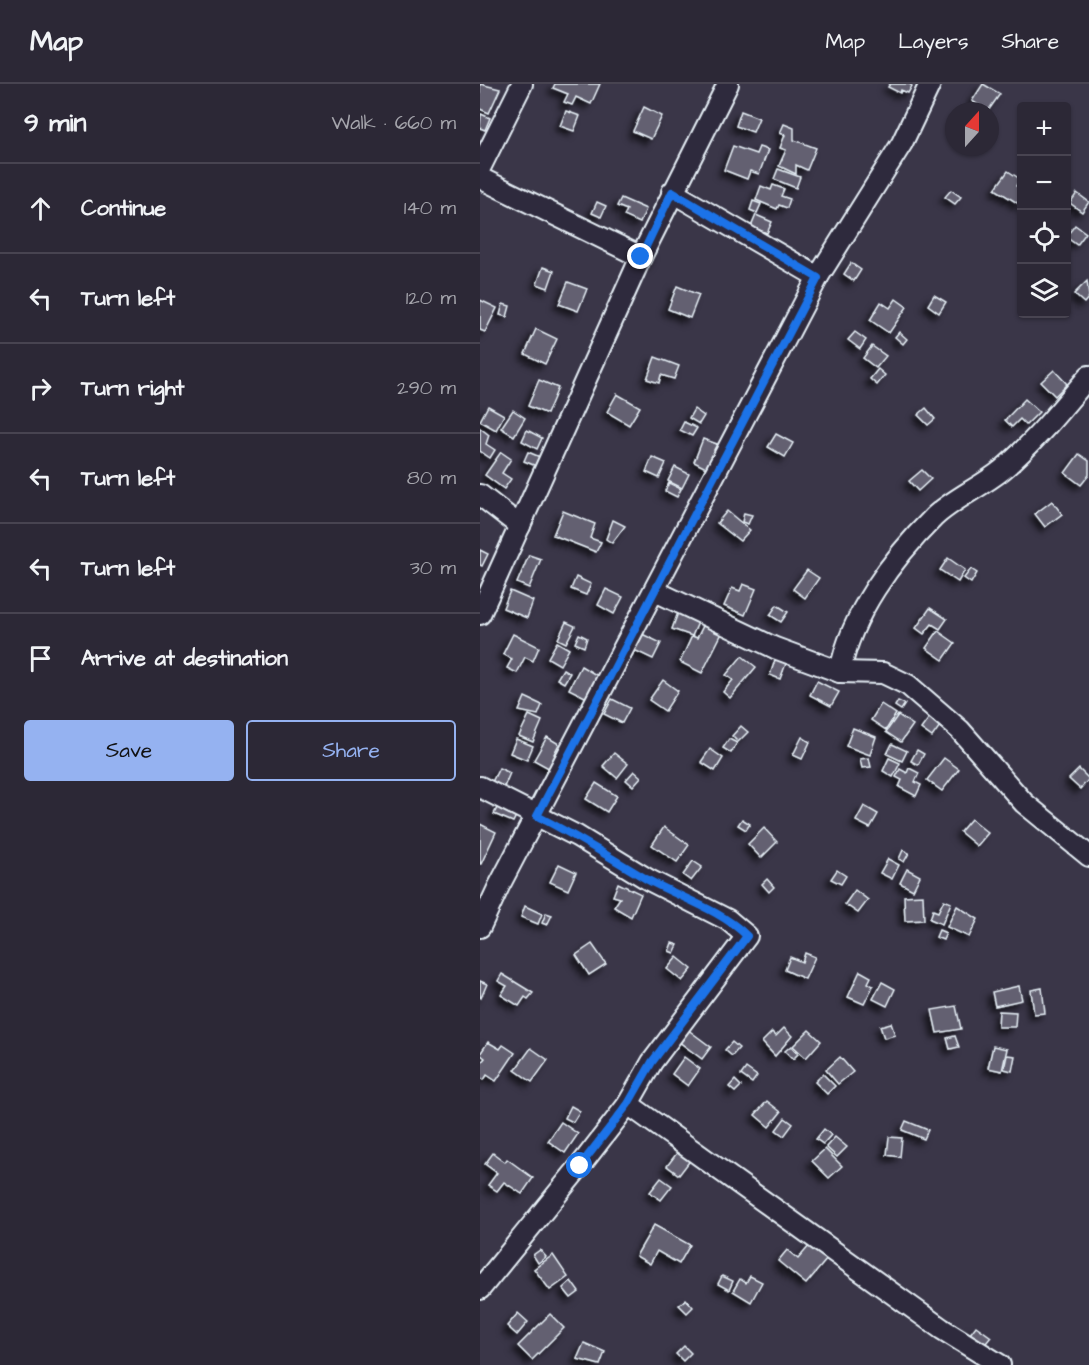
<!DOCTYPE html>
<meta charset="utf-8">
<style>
:root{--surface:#2c2836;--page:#34303e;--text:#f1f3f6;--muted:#a6a6ad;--line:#484451;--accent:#95b2f1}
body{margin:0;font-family:"Architects Daughter",sans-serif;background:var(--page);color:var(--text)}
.controls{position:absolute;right:18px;top:18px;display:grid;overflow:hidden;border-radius:6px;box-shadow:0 2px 4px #0004}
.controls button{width:54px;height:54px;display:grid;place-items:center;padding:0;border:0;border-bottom:2px solid var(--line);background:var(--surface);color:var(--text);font:30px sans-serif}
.compass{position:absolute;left:465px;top:18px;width:54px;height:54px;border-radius:50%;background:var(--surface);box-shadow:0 2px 4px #0004;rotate:21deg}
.stop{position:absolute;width:18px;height:18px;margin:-14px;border:4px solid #1a73e8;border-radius:50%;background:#fff}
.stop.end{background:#1a73e8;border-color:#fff;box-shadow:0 2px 6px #0008}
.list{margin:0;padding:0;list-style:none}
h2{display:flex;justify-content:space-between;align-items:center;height:78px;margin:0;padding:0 24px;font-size:26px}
h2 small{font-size:20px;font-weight:400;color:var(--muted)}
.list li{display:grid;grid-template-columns:39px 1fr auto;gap:18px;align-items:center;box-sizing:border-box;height:90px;padding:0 24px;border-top:2px solid var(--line)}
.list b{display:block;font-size:22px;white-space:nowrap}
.list em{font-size:20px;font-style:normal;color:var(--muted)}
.actions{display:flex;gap:12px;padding:18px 24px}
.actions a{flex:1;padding:14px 0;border:2px solid var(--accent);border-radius:6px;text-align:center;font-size:21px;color:var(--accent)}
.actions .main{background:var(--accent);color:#111}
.icon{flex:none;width:33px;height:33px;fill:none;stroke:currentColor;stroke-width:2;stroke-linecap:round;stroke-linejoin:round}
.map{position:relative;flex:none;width:609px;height:1281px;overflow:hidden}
header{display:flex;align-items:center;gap:36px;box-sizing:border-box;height:84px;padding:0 30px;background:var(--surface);border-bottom:2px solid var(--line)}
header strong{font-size:28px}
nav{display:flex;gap:33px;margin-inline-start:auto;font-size:21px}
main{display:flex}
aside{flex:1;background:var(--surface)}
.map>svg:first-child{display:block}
.building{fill:#636171;stroke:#e8f1f8;stroke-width:1.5;filter:url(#shadow)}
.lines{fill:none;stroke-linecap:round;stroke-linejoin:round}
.minor-casing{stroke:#e8f1f8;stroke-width:24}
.minor{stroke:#2f2a3d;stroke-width:20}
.route{stroke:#1a73e8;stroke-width:8}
</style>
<header>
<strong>Map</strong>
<nav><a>Map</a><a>Layers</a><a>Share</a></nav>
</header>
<main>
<aside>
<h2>9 min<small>Walk · 660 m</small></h2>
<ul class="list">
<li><svg class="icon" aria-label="ahead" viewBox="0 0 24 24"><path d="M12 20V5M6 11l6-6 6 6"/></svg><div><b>Continue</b></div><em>140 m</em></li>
<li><svg class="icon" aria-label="left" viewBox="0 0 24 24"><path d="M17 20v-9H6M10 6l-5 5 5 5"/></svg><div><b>Turn left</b></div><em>120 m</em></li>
<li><svg class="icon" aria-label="right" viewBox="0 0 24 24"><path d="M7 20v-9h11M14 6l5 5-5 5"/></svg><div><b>Turn right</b></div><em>290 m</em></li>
<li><svg class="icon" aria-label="left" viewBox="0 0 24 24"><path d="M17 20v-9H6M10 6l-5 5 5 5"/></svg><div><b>Turn left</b></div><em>80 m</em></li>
<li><svg class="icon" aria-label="left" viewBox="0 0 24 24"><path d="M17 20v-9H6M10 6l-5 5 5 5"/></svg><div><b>Turn left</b></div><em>30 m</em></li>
<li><svg class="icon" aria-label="arrive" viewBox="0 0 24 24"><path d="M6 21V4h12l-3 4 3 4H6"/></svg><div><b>Arrive at destination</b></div></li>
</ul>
<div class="actions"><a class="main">Save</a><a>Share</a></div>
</aside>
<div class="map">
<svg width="609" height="1281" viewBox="0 0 609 1281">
<defs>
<filter id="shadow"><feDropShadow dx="-5" dy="5" stdDeviation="3" flood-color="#0009"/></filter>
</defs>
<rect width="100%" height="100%" fill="#3a3648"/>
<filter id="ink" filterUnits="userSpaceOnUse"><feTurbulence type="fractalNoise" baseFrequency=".0167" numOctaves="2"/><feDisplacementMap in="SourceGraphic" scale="12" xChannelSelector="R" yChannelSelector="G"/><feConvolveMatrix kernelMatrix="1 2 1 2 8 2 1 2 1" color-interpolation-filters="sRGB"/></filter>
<g filter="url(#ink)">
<g class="building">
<path d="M0 0 20 5 9 29 0 25Z"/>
<path d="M75 0H120L111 20 96 13 92 21 84 18 88 10 73 4Z"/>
<path d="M410 0H429L432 2 428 9 421 6 420 9 408 3Z"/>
<path d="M503 0 520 10 508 27 492 17Z"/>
<path d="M164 23 182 32 171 55 153 47Z"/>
<path d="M86 27 100 32 94 47 80 42Z"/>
<path d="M261 27 279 34 273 48 256 42Z"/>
<path d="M1 30 10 34 5 46 0 44Z"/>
<path d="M304 40 314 44V56L336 64 327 86 316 81V90L299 82 306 66 300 64 305 51 300 49Z"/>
<path d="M253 62 276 70 279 63 288 66 279 90 270 87 267 95 244 86Z"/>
<path d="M298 85 320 93 316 104 294 95Z"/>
<path d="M528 87 540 95 536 102 542 105V122L515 105Z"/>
<path d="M293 101 304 105 301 112 310 115 307 124 299 121 297 125 276 116 281 102 291 106Z"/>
<path d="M471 106 481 113 475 120 465 113Z"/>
<path d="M597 109 609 118 602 128 590 119Z"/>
<path d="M141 114 166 125 160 139 144 132 147 126 137 122Z"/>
<path d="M273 117 281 120 277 129 270 126Z"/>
<path d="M117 118 126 122 121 133 112 129Z"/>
<path d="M276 131 292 138 287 149 271 143Z"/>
<path d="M595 141 606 149 597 161 586 153Z"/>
<path d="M371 179 381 186 374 197 364 190Z"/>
<path d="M63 183 74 187 68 204 57 200Z"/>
<path d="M607 197 609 213 604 219 594 210Z"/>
<path d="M88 198 107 205 98 227 79 220Z"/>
<path d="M197 202 219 211 210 234 188 225Z"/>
<path d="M454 211 466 218 459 229 448 221Z"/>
<path d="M416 215 427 223 409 249 390 236 401 218 410 224Z"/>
<path d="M0 216 17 224 5 248 0 246Z"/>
<path d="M23 220 30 222 27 233 20 231Z"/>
<path d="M56 245 77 255 65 280 45 270Z"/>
<path d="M375 248 386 256 380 265 368 256Z"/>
<path d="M419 248 427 255 423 260 415 253Z"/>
<path d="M392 262 406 272 396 284 383 274Z"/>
<path d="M175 273 199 282 194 295 181 291 179 299 167 295Z"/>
<path d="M398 285 405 291 397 301 390 295Z"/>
<path d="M574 286 587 300 575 312 561 298Z"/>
<path d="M59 296 78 304 67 330 48 322Z"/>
<path d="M137 310 160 323 149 341 127 328Z"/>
<path d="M545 315 559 328 546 341 540 335 532 343 525 336Z"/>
<path d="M8 322 24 331 16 346 0 337Z"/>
<path d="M446 324 455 335 448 341 438 331Z"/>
<path d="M214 325 224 332 219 340 209 334Z"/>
<path d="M33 326 45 334 34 352 21 344Z"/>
<path d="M204 338 217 344 212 352 200 346Z"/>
<path d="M0 344 9 351 6 360 15 366 10 374 0 367Z"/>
<path d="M47 346 62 354 57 365 42 357Z"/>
<path d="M296 350 313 359 305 373 288 363Z"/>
<path d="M223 355 237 360 234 366 240 373 232 387 214 378Z"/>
<path d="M21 368 31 375 22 389 31 395 24 405 5 391Z"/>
<path d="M48 368 60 373 56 382 44 377Z"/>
<path d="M599 370 609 377V391L601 401 585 389Z"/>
<path d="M172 373 186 379 179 394 166 388Z"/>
<path d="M195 383 209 390 202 404 188 397Z"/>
<path d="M442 386 451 395 438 407 429 397Z"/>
<path d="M189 399 201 405 197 413 185 407Z"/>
<path d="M572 417 582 430 565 443 555 430Z"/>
<path d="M83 427 115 440 110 454 121 458 116 468 73 451Z"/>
<path d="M247 427 270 446 260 457 237 439Z"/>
<path d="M264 429 272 431 268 440 262 438Z"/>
<path d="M133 436 145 442 132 459 126 455Z"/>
<path d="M0 466 8 470 2 482 0 481Z"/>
<path d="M49 471 61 475 49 504 37 499Z"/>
<path d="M468 474 485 486 478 498 460 486Z"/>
<path d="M491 485 497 489 491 499 484 494Z"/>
<path d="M327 486 339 494 325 514 313 505Z"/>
<path d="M96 493 111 500 106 511 91 505Z"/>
<path d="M263 500 276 505 265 531 244 522 252 504 260 507Z"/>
<path d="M126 505 143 513 134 530 118 521Z"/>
<path d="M30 507 53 517 47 534 23 524Z"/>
<path d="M297 521 308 528 301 538 290 531Z"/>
<path d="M450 524 467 535 460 545 452 540 444 550 436 544Z"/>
<path d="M199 526 220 534 212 552 192 545Z"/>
<path d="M86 538 95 542 86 559 78 555Z"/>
<path d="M225 538 243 547 222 589 200 578 212 552 217 554Z"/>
<path d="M458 547 475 559 463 576 446 564Z"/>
<path d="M33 550 59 563 53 577 45 573 37 589 27 584 32 575 23 570Z"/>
<path d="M99 550 107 554 104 563 95 559Z"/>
<path d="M162 550 181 559 173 575 154 566Z"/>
<path d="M77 558 89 565 80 581 68 574Z"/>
<path d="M262 572 276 583 250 614 243 608 253 596 246 591Z"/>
<path d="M296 573 307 577 300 595 290 591Z"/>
<path d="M101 582 118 592 107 614 89 605Z"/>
<path d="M83 585 90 589 84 599 77 595Z"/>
<path d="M183 596 198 607 185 627 169 616Z"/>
<path d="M337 597 359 608 351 622 330 611Z"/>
<path d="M45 613 62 621 58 631 39 627Z"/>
<path d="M132 615 150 624 142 639 124 630Z"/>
<path d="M418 617 425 620 421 626 415 622Z"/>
<path d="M401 620 416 630 406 646 391 636Z"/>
<path d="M49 631 62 637 53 658 39 652Z"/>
<path d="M418 631 433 641 421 658 406 648Z"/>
<path d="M449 634 460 642 452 653 441 645Z"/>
<path d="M261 642 268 648 258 658 252 652Z"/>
<path d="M373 644 396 653 390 671 366 662Z"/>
<path d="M67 653 79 660 74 670 81 674 74 687 54 676Z"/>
<path d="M322 653 330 658 322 675 313 671Z"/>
<path d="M36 655 53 662 47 676 30 669Z"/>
<path d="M249 655 257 659 251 669 243 664Z"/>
<path d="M412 660 427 667 422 677 407 670Z"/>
<path d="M230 665 243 674 235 687 221 678Z"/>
<path d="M437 666 444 670 438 681 431 677Z"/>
<path d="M134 669 148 680 137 694 123 682Z"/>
<path d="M389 674 391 683 382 684 380 675Z"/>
<path d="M409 674 420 679 413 693 403 687Z"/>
<path d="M464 674 479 685 462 707 447 696Z"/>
<path d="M19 684 30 689 24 703 12 698Z"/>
<path d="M429 684 439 689 435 698 441 701 436 712 419 703 422 696 416 693 420 685 427 689Z"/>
<path d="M599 685 609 695 600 705 589 695Z"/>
<path d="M154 687 161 693 153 702 146 696Z"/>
<path d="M116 699 137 712 127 728 106 715Z"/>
<path d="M19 720 38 728 33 738 14 730Z"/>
<path d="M384 722 398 730 390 744 376 737Z"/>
<path d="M262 735 270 740 266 746 258 741Z"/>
<path d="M491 735 508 749 497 762 480 748Z"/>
<path d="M0 740 16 748 1 780H0Z"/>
<path d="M184 743 209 761 197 778 172 761Z"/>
<path d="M284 744 297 758 281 774 268 760Z"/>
<path d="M423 766 429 769 424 778 419 775Z"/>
<path d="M408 775 419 781 412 795 400 789Z"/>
<path d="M213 777 222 783 211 797 203 791Z"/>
<path d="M79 780 96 788 88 806 70 798Z"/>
<path d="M427 785 440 792 433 806 420 799Z"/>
<path d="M357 786 366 792 361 800 351 795Z"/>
<path d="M287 795 294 803 289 808 282 800Z"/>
<path d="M138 799 161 810 151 833 134 823 140 814 133 812Z"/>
<path d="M375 806 388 816 378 829 365 820Z"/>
<path d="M443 811 444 836 425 837 424 812Z"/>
<path d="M464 816 471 819 462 840 450 835 453 826 458 828Z"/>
<path d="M45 822 62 830 58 840 41 833Z"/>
<path d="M477 822 498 835 489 853 467 843Z"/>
<path d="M66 829 72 831 67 841 62 839Z"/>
<path d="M459 846 466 849 463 856 456 853Z"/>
<path d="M192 859 198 861 194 869 189 867Z"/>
<path d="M112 860 126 880 109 891 96 871Z"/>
<path d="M325 869 335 873 325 895 305 886 310 873 322 878Z"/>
<path d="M197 873 212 885 202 897 187 885Z"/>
<path d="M380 887 391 893 388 899 393 902 384 920 368 913Z"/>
<path d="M22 890 53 909 48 915 45 913 39 922 21 911 27 902 18 897Z"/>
<path d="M0 897 7 900 1 914 0 913Z"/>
<path d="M402 898 415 905 407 922 393 915Z"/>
<path d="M539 902 542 916 515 922 512 908Z"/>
<path d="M562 904 565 929 554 930 551 906Z"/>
<path d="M476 922 481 945 457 949 452 926Z"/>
<path d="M519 927 536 928 535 943H518Z"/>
<path d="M411 939 415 951 404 954 400 942Z"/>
<path d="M304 944 312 952 295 972 282 958 292 948 296 952Z"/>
<path d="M207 945 231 963 222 975 198 957Z"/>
<path d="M329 946 341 957 326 974 313 962Z"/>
<path d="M475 952 479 963 470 965 467 954Z"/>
<path d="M8 958 20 965 23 961 35 969 16 997 7 991 4 996 0 993V980L5 974 0 970Z"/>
<path d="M252 958 259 964 252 972 245 966Z"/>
<path d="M311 962 318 970 313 975 305 967Z"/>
<path d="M513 962 527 965 522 987 508 984Z"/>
<path d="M51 964 68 976 52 998 35 986Z"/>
<path d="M527 971 535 972 532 987 524 985Z"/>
<path d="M204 973 220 985 208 1002 192 990Z"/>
<path d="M360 973 373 988 358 1000 346 986Z"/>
<path d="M266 984 277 992 272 999 261 991Z"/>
<path d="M343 990 355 1002 347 1010 335 998Z"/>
<path d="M255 996 261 1002 255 1008 249 1003Z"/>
<path d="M287 1017 301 1028 289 1043 275 1031Z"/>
<path d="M91 1022 100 1027 93 1038 85 1034Z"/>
<path d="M305 1034 313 1040 304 1052 296 1046Z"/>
<path d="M426 1037 448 1046 444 1055 422 1046Z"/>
<path d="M81 1038 98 1050 85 1069 68 1057Z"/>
<path d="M344 1045 351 1051 343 1060 336 1055Z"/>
<path d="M355 1053 367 1063 357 1073 346 1063Z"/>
<path d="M409 1053 422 1054 420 1073 407 1071Z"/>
<path d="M200 1065 212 1074 199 1091 187 1082Z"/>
<path d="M345 1065 362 1082 349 1094 332 1077Z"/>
<path d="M13 1069 25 1078 27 1075 53 1094 42 1110 24 1098 17 1107 8 1101 17 1089 5 1080Z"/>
<path d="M181 1094 192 1102 181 1116 170 1108Z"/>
<path d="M174 1141 210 1161 199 1180 177 1167 170 1180 156 1172Z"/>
<path d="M330 1161 347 1175 326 1200 298 1177 307 1166 318 1175Z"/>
<path d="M60 1166 66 1173 58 1179 53 1171Z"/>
<path d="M73 1171 88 1193 70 1206 54 1185Z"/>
<path d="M242 1192 253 1197 249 1206 238 1200Z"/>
<path d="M270 1192 282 1198 271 1218 253 1207 260 1195 266 1199Z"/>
<path d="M91 1197 99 1208 91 1214 83 1204Z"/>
<path d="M206 1215 213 1223 207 1229 199 1221Z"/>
<path d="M38 1229 48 1238 37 1251 27 1242Z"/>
<path d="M70 1230 84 1244 52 1276 38 1262Z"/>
<path d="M496 1242 511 1253 502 1264 487 1254Z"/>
<path d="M104 1259 125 1268 120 1281 97 1275Z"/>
<path d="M204 1262 211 1269 203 1277 196 1270Z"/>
</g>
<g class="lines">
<g class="minor-casing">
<g id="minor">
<path d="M0 84 42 0"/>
<path d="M0 94 161 173"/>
<path d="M192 108 338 193"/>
<path d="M0 411 40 442"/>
<path d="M175 507 295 564 360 588 403 589 428 601 480 646 544 719 609 772"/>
<path d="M0 530 161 173 248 0"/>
<path d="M360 588C371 530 412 475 454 433 473 415 501 403 522 386 554 359 582 324 609 292"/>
<path d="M0 703 97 752 169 796 248 836 267 852 172 978 148 1020 100 1082 0 1205"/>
<path d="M0 843 19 802 338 193 422 59 450 0"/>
<path d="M148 1020 462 1245 520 1281"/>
</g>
</g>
<use href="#minor" class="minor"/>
</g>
</g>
<g class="lines" filter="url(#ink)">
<path class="route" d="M100 1082 148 1020 172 978 267 852C241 826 201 814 168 796 131 774 95 751 57 732L338 194 192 108 161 173"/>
</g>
</svg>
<div class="controls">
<button>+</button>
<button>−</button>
<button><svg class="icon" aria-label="locate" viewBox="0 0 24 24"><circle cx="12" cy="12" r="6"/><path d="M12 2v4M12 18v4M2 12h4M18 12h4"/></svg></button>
<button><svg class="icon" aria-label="layers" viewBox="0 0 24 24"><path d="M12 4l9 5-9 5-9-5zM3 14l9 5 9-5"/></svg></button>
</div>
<svg class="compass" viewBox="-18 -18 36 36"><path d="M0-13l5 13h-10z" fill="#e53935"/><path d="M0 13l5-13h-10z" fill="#a6a6ad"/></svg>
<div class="stop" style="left:100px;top:1082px"></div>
<div class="stop end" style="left:161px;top:173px"></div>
</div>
</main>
